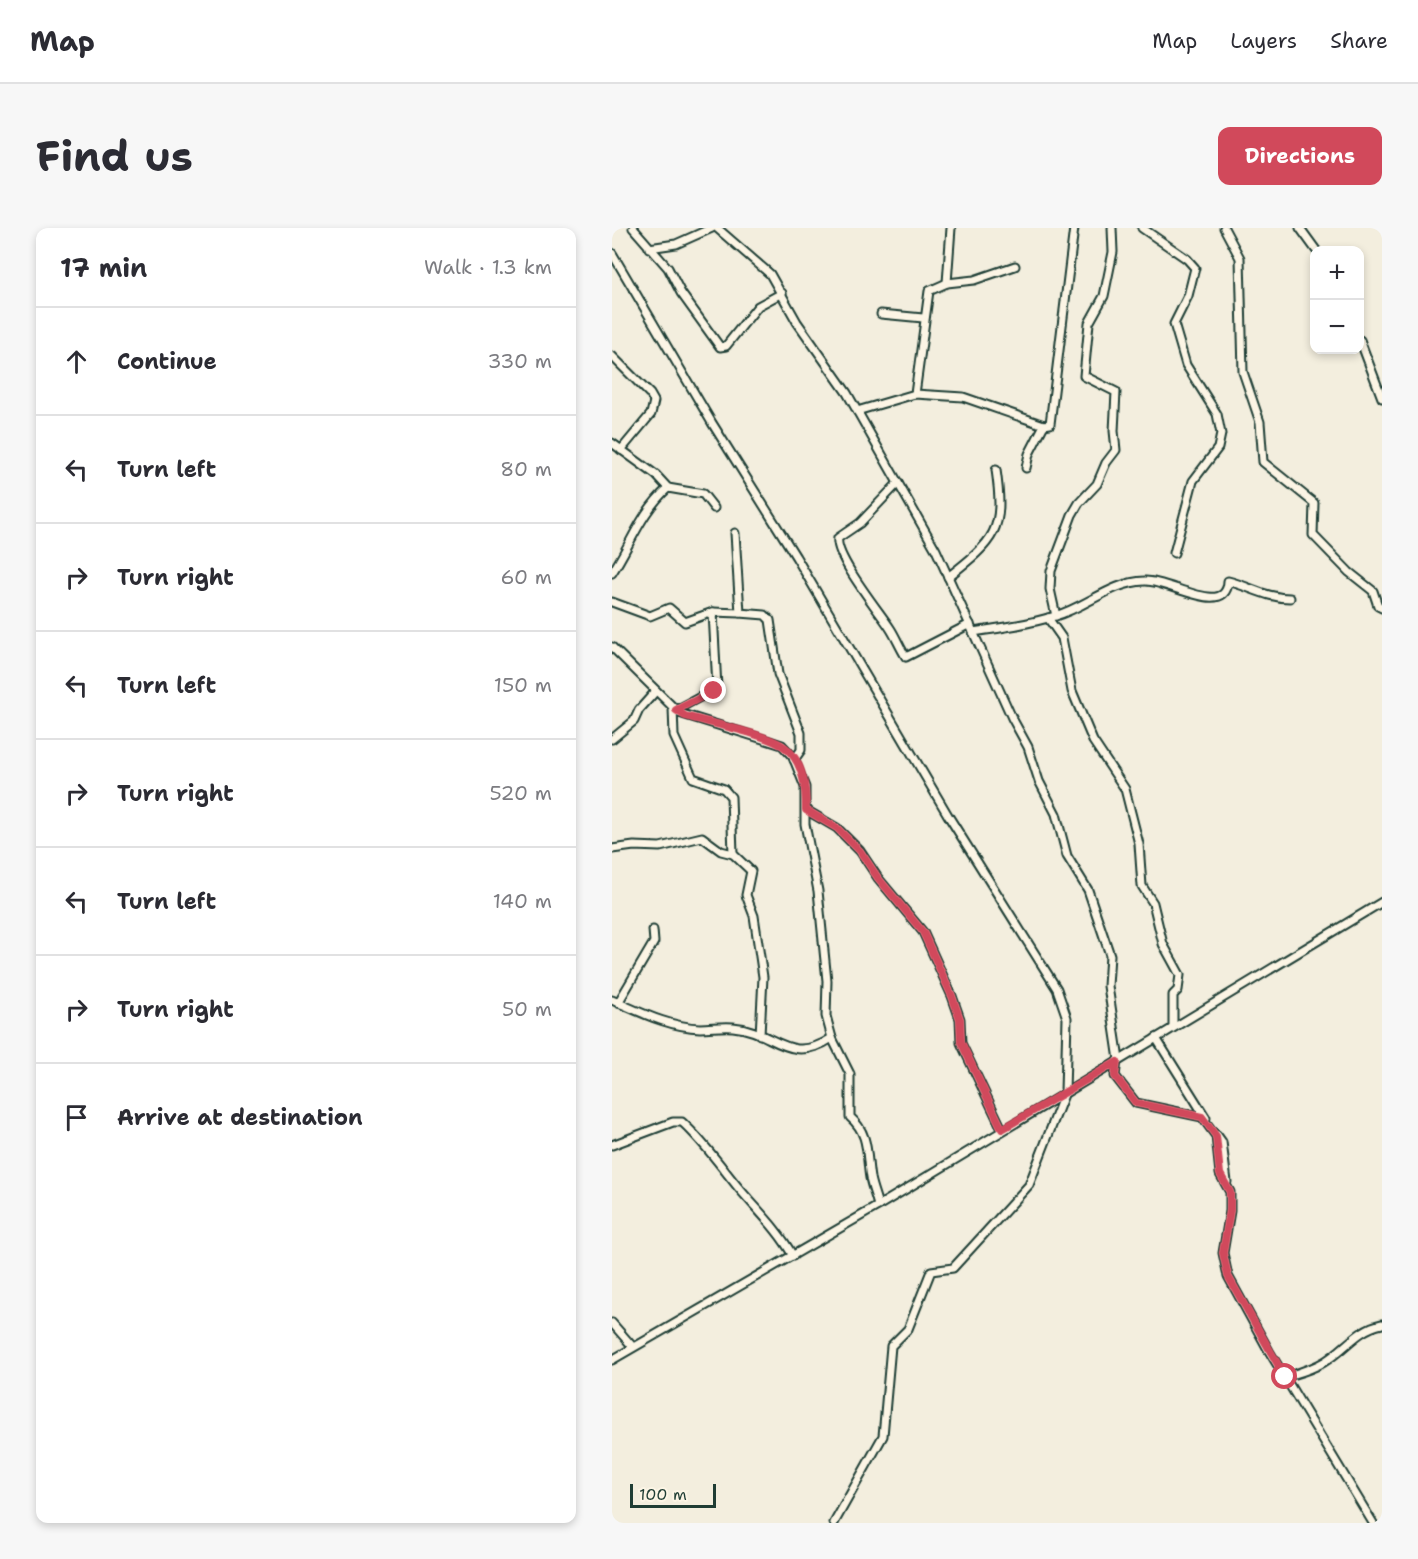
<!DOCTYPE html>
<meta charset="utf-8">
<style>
:root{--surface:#fff;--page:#f7f7f7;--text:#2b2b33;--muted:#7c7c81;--line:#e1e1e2;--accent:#d1495b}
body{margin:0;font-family:"Shantell Sans",sans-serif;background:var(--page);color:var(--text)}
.controls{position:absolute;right:18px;top:18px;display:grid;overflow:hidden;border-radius:12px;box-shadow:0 3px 9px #0003}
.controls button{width:54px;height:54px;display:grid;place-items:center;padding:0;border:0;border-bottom:2px solid var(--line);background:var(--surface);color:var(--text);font:30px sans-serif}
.scale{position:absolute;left:18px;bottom:15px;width:86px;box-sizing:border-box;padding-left:6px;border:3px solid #1f3d34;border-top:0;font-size:16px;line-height:21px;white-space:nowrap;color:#1f3d34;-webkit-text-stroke:4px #fcf5e5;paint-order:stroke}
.stop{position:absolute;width:18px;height:18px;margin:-14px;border:4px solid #d1495b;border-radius:50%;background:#fff}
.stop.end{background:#d1495b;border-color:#fff;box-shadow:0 2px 6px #0008}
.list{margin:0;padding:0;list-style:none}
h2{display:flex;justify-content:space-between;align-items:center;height:78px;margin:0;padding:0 24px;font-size:26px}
h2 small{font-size:20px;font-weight:400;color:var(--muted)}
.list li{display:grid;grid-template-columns:39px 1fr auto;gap:18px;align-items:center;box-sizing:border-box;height:108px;padding:0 24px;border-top:2px solid var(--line)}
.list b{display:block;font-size:22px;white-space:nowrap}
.list em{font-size:20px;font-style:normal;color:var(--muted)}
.icon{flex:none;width:33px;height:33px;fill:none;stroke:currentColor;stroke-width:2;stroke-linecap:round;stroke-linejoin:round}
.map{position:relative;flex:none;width:770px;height:1295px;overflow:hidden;border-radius:12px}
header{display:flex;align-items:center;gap:36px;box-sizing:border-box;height:84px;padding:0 30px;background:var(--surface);border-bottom:2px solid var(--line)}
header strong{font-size:28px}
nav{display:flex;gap:33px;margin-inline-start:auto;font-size:21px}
.intro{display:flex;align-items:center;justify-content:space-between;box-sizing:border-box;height:144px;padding:0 36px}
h1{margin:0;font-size:42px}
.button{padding:15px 27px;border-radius:12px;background:var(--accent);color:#fff;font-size:21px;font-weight:700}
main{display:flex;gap:36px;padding:0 36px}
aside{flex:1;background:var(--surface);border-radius:12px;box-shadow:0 3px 9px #0003}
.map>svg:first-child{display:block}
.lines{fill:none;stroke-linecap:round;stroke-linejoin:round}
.minor-casing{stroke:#1f3d34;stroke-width:11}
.minor{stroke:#fcf5e5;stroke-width:7}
.route{stroke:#d1495b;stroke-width:8}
</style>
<header>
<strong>Map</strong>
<nav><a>Map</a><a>Layers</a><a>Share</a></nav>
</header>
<div class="intro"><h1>Find us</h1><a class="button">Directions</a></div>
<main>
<aside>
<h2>17 min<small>Walk · 1.3 km</small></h2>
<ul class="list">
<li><svg class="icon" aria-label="ahead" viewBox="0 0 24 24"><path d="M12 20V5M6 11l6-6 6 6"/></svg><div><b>Continue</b></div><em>330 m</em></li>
<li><svg class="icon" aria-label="left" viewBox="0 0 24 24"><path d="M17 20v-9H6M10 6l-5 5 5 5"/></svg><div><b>Turn left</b></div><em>80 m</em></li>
<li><svg class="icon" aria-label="right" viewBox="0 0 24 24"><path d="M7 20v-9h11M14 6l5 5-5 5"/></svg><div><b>Turn right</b></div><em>60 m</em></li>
<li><svg class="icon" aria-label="left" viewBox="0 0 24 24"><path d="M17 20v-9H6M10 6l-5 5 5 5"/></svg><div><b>Turn left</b></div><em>150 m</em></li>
<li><svg class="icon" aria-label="right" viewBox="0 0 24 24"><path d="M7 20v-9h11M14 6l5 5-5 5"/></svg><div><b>Turn right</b></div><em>520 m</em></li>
<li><svg class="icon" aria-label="left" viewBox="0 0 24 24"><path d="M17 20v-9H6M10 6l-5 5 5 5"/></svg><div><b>Turn left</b></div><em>140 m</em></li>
<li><svg class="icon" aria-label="right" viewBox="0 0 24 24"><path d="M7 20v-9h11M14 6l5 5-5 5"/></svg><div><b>Turn right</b></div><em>50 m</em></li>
<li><svg class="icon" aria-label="arrive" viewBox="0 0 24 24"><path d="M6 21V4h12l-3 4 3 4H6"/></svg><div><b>Arrive at destination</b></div></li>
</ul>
</aside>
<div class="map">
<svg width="770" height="1295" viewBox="0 0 770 1295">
<rect width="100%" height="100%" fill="#f3eede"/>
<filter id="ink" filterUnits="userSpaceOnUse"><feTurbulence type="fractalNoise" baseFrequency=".0167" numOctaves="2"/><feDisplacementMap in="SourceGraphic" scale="12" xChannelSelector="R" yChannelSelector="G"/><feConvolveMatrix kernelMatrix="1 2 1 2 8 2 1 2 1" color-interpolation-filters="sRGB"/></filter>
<g filter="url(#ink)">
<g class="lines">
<g class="minor-casing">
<g id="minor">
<path d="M21 0 56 40 69 65 108 119 114 118 146 78 170 65"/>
<path d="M105 0 158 46 185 94 235 165 324 322 400 490 416 519 427 553 444 586 455 628 476 662 498 727 496 758 507 832"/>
<path d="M530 0 575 31 583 40 576 68 562 96 574 137 605 186 609 206 606 220 581 253 562 325"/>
<path d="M612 0 628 30 631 144 648 194 651 234 702 275 701 307 737 344 761 363 766 378 770 380"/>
<path d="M688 0 704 22"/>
<path d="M37 20 64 16 100 0"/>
<path d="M0 25 100 195 184 329 337 589 445 761 455 790 453 864 417 957 341 1040 319 1043 296 1101 279 1118 271 1208 222 1295"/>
<path d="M335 55 339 0"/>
<path d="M269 86 311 90"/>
<path d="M748 112 770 170"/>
<path d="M0 128 38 166 42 173 39 186 9 222"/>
<path d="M303 166 317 63 335 55 362 52 403 38"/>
<path d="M245 183 303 166 351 169 432 197 438 196 462 0"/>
<path d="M0 215 44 247 56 260 91 266 102 280"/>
<path d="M414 240 417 226 432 197"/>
<path d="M286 255 248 295 226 310C222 328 267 383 278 400 284 409 288 420 294 429L358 396"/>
<path d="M123 305 128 385 153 387 158 392 166 446 189 505V522L182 532"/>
<path d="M0 345C19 316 29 284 56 260"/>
<path d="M336 349C383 312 393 303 384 242"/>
<path d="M0 374 38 388 57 380 73 394 101 384 128 385"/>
<path d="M444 388 438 361 439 343 460 287 467 275 485 256 494 235 504 222 502 203 504 164 472 148 477 95 492 68 501 24 500 0"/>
<path d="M436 390 450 410 460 463 481 513 513 561 527 616 530 658 541 675 551 716 568 747 566 762 561 767V799"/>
<path d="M361 404C389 400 417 396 443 388 475 379 499 354 533 353 557 352 615 390 616 353 639 359 655 370 678 370"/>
<path d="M0 419 67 485 170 517 181 529 193 559V596L206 663 215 753 214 788 220 810 238 846V889C258 906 254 927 258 950 260 960 264 969 266 978"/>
<path d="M61 480 62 508 81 550 112 561 119 569 121 626 139 643 134 667 142 688 151 749 148 807"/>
<path d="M64 482 105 460 101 384"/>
<path d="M0 511 22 493 27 482 43 464"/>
<path d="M194 582 225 600 248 623 266 650 311 704 340 768 348 791 349 815 390 901"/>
<path d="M0 621 22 618 48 619 90 609 109 623 121 626"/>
<path d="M0 772C28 784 57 799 88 800 99 800 110 798 121 799 162 802 176 839 220 810"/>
<path d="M6 775 42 714 41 702"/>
<path d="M544 810 594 890"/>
<path d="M505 833 503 848 524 875 590 889 604 908 608 946 618 964V983L611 1025 616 1048 657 1123 761 1295"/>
<path d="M605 907 610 914 615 954"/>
<path d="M0 917 61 894H70C92 914 107 936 125 958 145 982 166 1001 181 1028"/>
<path d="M0 1095 21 1119"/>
<path d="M0 1132 266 978 770 674"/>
<path d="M673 1149C686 1145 701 1141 712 1134 733 1122 745 1101 770 1096"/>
</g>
</g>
<use href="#minor" class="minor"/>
</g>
</g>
<g class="lines" filter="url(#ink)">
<path class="route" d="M102 463 64 482 73 488C97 495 158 506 175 521 192 536 194 561 194 582L225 600 248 623 266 650 311 704 340 768 348 791 349 814 390 901 505 834 503 848 524 875 590 889 604 908 608 946 618 964V982L611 1025 616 1048 673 1149"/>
</g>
</svg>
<div class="controls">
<button>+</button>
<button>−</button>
</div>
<div class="scale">100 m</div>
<div class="stop" style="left:673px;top:1149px"></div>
<div class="stop end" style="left:102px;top:463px"></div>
</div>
</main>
